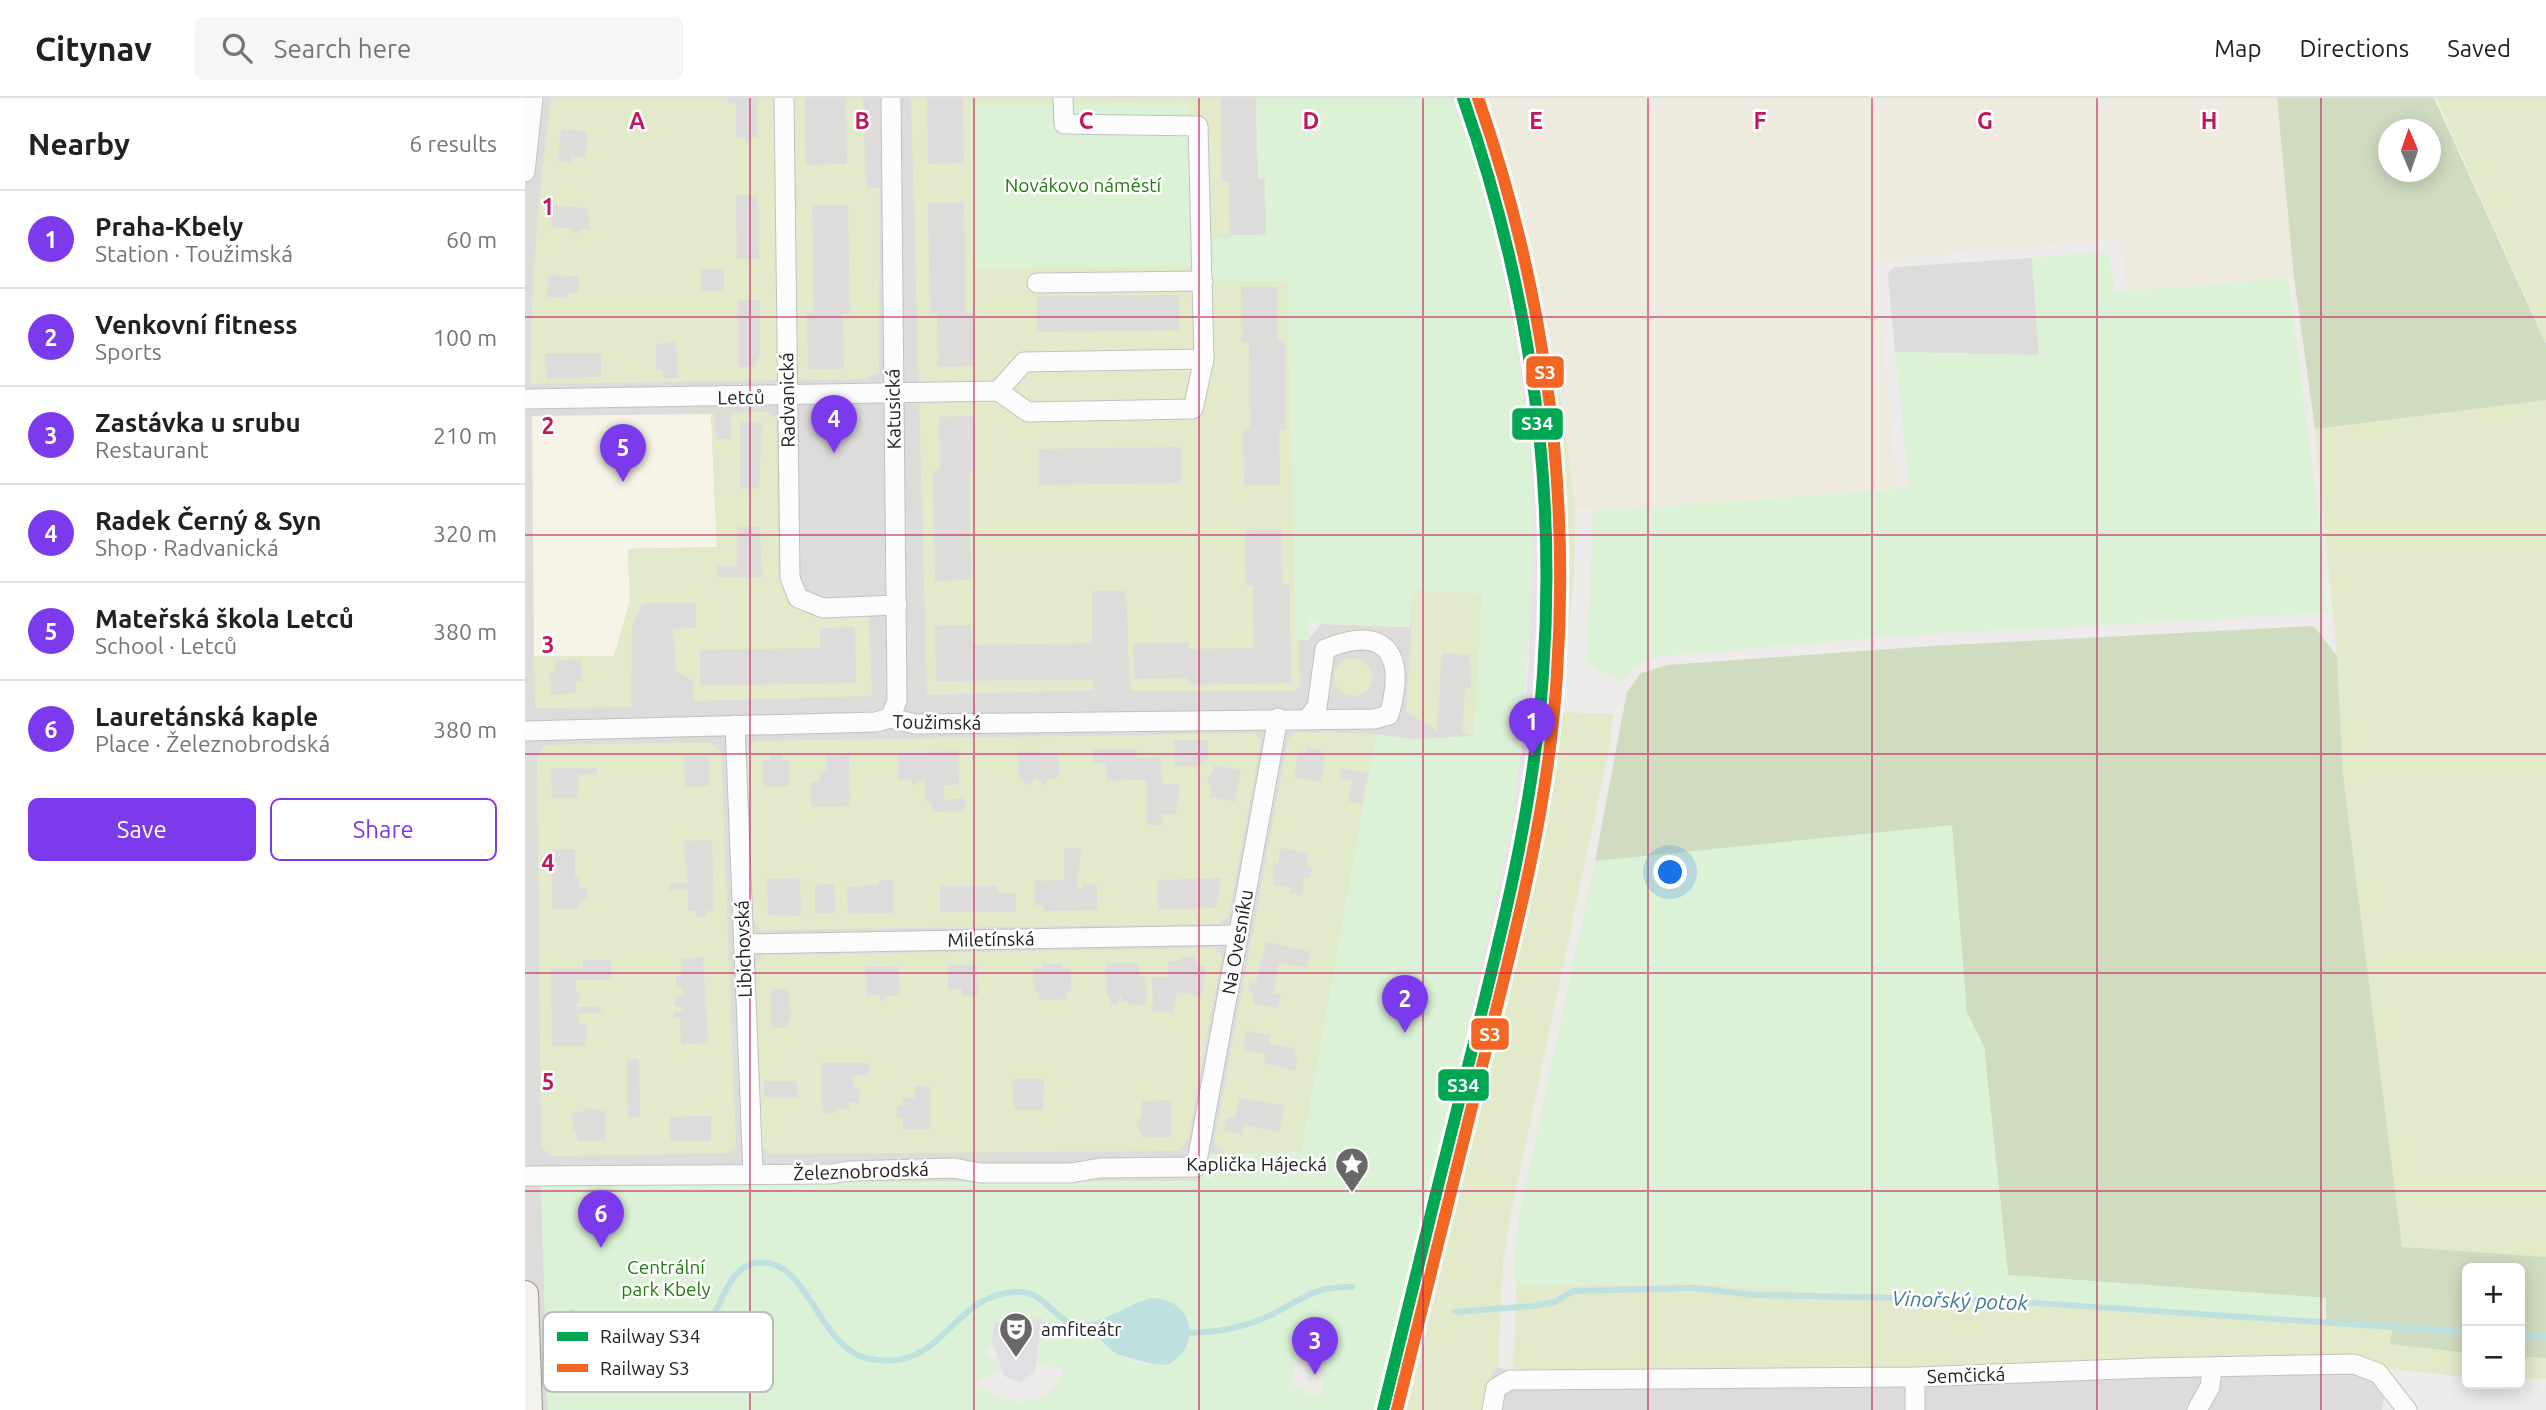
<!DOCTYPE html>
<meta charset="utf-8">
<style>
:root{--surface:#fff;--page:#f6f6f6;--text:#202124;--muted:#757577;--line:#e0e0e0;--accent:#7c3aed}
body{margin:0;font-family:Ubuntu,sans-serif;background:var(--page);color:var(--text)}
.controls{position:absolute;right:21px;bottom:21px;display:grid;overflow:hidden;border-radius:10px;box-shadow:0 4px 18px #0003}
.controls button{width:63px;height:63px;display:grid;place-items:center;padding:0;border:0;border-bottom:2px solid var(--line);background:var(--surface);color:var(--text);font:35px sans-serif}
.compass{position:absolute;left:1853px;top:21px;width:63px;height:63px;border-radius:50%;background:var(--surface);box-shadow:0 4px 18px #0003;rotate:358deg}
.you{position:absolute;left:1146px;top:775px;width:24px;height:24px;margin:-18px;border:5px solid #fff;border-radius:50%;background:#1a73e8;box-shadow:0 0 0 10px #1a73e833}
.badge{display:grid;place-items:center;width:46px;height:46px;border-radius:50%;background:var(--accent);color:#fff;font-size:23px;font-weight:700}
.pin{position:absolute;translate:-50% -58px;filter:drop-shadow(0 2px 4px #0008)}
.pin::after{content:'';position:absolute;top:37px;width:24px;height:21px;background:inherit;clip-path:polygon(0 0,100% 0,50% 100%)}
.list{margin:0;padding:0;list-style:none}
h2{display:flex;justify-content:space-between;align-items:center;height:91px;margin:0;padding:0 28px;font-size:30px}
h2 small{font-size:23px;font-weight:400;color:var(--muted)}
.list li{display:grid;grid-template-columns:46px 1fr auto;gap:21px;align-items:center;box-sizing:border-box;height:98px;padding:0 28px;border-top:2px solid var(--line)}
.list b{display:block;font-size:26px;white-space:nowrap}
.list p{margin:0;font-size:23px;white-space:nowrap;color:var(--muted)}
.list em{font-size:23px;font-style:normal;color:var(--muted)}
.actions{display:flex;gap:14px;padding:21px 28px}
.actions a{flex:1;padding:16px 0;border:2px solid var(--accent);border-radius:10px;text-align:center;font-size:24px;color:var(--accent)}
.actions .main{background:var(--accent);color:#fff}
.icon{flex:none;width:38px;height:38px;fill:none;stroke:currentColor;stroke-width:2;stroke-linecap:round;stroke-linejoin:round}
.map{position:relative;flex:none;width:2021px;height:1312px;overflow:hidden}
header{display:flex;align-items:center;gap:42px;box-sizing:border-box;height:98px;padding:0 35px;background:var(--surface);border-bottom:2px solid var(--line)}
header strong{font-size:33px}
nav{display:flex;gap:38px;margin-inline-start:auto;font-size:24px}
.search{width:490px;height:63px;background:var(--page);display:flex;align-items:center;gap:18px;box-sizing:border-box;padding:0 24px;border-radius:10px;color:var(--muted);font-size:26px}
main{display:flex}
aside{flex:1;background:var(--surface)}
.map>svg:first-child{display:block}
.built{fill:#dddcdb}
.industrial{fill:#ebe2e9}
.education{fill:#f7f3e6}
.farmland{fill:#eeebde}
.grass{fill:#e2eaca;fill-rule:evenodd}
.forest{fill:#d0dcc0;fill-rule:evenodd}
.park{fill:#dcf2d7;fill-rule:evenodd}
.plaza{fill:#e0e0e4}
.water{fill:#bee1e0}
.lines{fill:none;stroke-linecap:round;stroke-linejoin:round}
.stream{stroke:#bee1e0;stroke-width:6}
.street-casing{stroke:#c2c1c0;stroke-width:21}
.secondary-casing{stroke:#989582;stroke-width:28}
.street{stroke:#fcfcfc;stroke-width:19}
.secondary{stroke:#f4f2ec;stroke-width:26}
.rail-1-casing{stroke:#fff;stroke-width:18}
.rail-2-casing{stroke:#fff;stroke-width:18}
.rail-1{stroke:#00a651;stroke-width:12}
.rail-2{stroke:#f26522;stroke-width:12}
.grid{fill:none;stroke:#c2185b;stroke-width:2;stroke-opacity:0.55}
.labels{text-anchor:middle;stroke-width:5;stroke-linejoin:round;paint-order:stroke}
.park-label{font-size:19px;fill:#207c11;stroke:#fff}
.street-label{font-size:19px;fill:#212121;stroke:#fff}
.poi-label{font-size:19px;fill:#212121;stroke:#fff;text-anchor:end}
.water-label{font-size:21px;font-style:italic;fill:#43798e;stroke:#fff}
.key{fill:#fff;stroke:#bcbcbc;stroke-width:2}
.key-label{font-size:19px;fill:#212121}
.grid-label{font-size:23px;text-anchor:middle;font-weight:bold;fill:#c2185b;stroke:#fff;stroke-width:5;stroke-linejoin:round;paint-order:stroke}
.line-badge{stroke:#fff;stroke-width:2.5}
.badge-label{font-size:19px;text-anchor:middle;font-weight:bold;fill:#fff}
</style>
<header>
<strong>Citynav</strong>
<div class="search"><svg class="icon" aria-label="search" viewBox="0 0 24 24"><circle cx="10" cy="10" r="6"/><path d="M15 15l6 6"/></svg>Search here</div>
<nav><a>Map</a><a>Directions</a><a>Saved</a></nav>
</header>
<main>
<aside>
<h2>Nearby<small>6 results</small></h2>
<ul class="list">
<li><span class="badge">1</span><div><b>Praha-Kbely</b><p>Station · Toužimská</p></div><em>60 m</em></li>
<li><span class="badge">2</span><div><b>Venkovní fitness</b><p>Sports</p></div><em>100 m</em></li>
<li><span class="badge">3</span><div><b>Zastávka u srubu</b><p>Restaurant</p></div><em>210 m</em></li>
<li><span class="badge">4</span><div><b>Radek Černý &amp; Syn</b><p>Shop · Radvanická</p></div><em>320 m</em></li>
<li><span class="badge">5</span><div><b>Mateřská škola Letců</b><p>School · Letců</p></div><em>380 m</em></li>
<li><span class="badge">6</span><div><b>Lauretánská kaple</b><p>Place · Železnobrodská</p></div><em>380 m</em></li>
</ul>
<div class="actions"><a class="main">Save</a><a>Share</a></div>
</aside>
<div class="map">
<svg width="2021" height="1312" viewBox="0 0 2021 1312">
<rect width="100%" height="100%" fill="#eeecea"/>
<g class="built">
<path d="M0 0H731L733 80 740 81 741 137H705L762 184 771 541 783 542 796 526 885 529 889 492 957 496 949 638 776 1054 683 1056 675 1083 16 1085 23 1312H0Z"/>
<path d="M1507 160 1514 257 1370 254 1363 178 1365 172 1371 169Z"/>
<path d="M1842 1260 1863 1271 1857 1312H959L967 1275 973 1269 988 1274Z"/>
</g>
<path class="industrial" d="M922 0H952L1006 183 1027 315 1033 375 1036 509 1033 572 1024 664 1011 744 873 1312H844L982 738 996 653 1003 570 1006 443Z"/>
<path class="education" d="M186 316 192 449 103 451 105 503 89 558H9L7 318Z"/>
<path class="farmland" d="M958 0H1752L1769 179 1602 193 1595 140 1350 162 1372 390 1120 410 1049 411 1039 303 1022 221Z"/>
<g class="grass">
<path d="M26 0H203V5H211V40H221V44H227V40L233 39V0H280L281 67 322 66 321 0H338L341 89 355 90 354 274 339 281 5 286C6 190 13 95 26 0ZM36 31 62 33 60 60 46 58 45 65 33 63ZM211 97H233L234 161H212ZM28 107 62 110 65 132H54L53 135 48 134V131L26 129ZM287 107H323L325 216H318L319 271H283L282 216 289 215ZM176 171H199V193H176ZM23 177 54 178 53 195H44L43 200 22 199ZM213 202H235V256L230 269H213ZM151 242 153 280 138 281V273L131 272V247ZM20 255H76V279L21 281Z"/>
<path d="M386 0H402L403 66 439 65 438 0H696L697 83 704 84 705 137 688 141 686 183 762 184 775 588 769 593H605L601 493H567V545L447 547 446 527 410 528 411 583 568 582 569 592 402 597ZM439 104 441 215H448V268L413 269 412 215H405L403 105ZM716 189H752L753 243H760L761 332H754L755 387H719L718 331H725L724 245H717ZM654 197V232L512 234V198ZM450 318 451 374H444L446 482 410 483 408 373 415 372 414 319ZM656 349V385L514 387 513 351ZM756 431 757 486H764L766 585 664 587 663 580 609 581 608 545 664 544V551L729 550 728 488H721L720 432Z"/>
<path d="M952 0H958C997 137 1039 264 1049 408 1054 476 1040 547 1034 614L1089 616 1082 661 986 1115 978 1165 973 1269 967 1275 959 1312H873L1011 744C1041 558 1046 369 1006 184 992 122 971 60 952 0Z"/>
<path d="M1911 0H2021V244Z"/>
<path d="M2021 302V1159L1877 1150 1818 676 1812 558 1790 331Z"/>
<path d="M241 314 251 319 254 479 265 502 344 514 347 598 169 603 168 583 151 572 148 531 171 530V505H117L107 530 106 609 10 610 9 558H89L105 503 103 451 192 449 186 316 189 315 191 341H206L205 315ZM215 324H237L234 390 215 391ZM213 429H235L237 479H192V468H212ZM330 529 331 585 175 588V552L295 550V530ZM56 561 57 584H51V595L26 597 25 574 30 573V562Z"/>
<path d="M889 492 957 496 949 638 937 634 940 590H946L945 557 917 555 912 633 881 613Z"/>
<circle cx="828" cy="579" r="19"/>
<path d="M770 634 851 636 776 1054 700 1056 689 1045 763 641ZM782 649 796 652V657L800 658 796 684 769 679 774 653 781 654ZM816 670 843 675 837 706 823 703 827 682 814 680ZM756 750 783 755 782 766 787 770 785 779 779 780 776 797 765 795 766 790 749 787 748 765 753 766ZM741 844 786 854 782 870 754 865 748 895 756 896 753 910 728 906 729 897 724 893 725 886 731 884ZM721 933 745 937 744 946 770 950 769 957 773 958 770 973 739 965 741 956 718 952ZM715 1000 759 1008 754 1034 719 1027 717 1037 699 1033 702 1019 710 1020Z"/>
<path d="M729 635 736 642 704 818 694 826 236 832 228 823 222 652 230 643ZM649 642H683V661L675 668H650ZM568 651H611L612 660 636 659 637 686H654L651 716H637V727H622L621 682 581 683V665H569ZM433 653 434 686 419 688V703L440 699V713L407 714V706L400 702V681L387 687 386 681 373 682V655ZM493 653 533 655 534 679 524 681 518 687 512 680 504 687 493 679ZM246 657H258V662H264L265 688 238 689V662H246ZM324 657 325 708 286 709 285 684 295 683 294 673H302L301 658ZM690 667 716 672 710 704 685 699 686 687 681 686ZM539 750H556L552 790H558V785L572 787V812L519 813 518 808 510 807 509 783 539 782ZM275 780 276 818 243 817 242 781ZM696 780 691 810 633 812V782ZM354 782H368V815L323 816 322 789 353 787ZM309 786 310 815H290V787ZM415 788H472L473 795H491V814H415Z"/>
<path d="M185 644 196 654 211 1047 203 1055 26 1058 16 1049 12 661 19 647ZM184 658 185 688 160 689 159 659ZM26 670H72V675L53 677V700H27ZM187 742 189 812 182 813 181 819H171V813H163V792H144V785L163 784 158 743ZM27 751H50V779L54 780V790H62V802H54V811H27ZM178 859 183 945 156 947 155 920H149V914L158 913V909L150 908V898L160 896 156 889H151V878H157L156 861ZM58 862H86V882H51V895H56L51 909 74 908 77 915 53 916V924L62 928 60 948H27L26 871H58ZM101 961H114L115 1019H103ZM59 1010 80 1013V1043H52V1034L48 1033 47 1014H58ZM174 1018H186V1043H145V1019Z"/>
<path d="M691 850 697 857 663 1043 654 1053 246 1056 237 1049 229 866 238 857ZM656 859H670L671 866 681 868 676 898 652 894 648 914 628 913 627 879H643V864L655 863ZM581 865H614V879H621V907H604V904H597V899H594L593 906 587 907 581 892ZM518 866H537V871H546V893L541 894V901L514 902 513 894H509L508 871H517ZM423 867H452L453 897 437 898V891H423ZM373 868 375 898H360V903H355L354 897H341V869ZM246 891H263L266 921H264L263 930H246ZM297 965H344V977H326L329 991H335L334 1005 325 1004 324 1012 313 1011 308 1015H301L297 1011ZM487 981H519L518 1012H489ZM239 983H272L273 1000H239ZM390 988H405V1031H378V1020L372 1019V1008L378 1007V1000H390ZM646 1002V1039L617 1040V1034H613L612 1021 617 1020V1003Z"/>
<path d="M1169 1186 1750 1224 1869 1227 1865 1246 1942 1255V1279L1863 1271 1842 1260 1404 1270 988 1274 991 1187Z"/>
<path d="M1995 1259 2021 1260V1281H1995Z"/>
</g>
<g class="forest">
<path d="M1752 0H1909L2021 246V302L1790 331 1769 179ZM1864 32H1906V74H1864Z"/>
<path d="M1789 528 1812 558 1818 676 1877 1149 2021 1159V1260L1995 1259V1170H1942V1255L1865 1246 1868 1227 1801 1223V1200L1483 1177 1459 949 1442 915 1070 763 1102 594 1116 575 1142 567 1406 548Z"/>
</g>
<g class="park">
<path d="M731 0H925L943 43 969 134 992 250 1004 345 1009 432 1004 540 989 717 889 1172 849 1312H23L16 1085 675 1083 683 1056 776 1054 851 636 888 641 949 638 957 496 889 492 885 529 796 526 784 521 783 542 771 541 762 184 686 183 688 140 741 136 740 81H733ZM628 1200 664 1222 665 1242C647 1275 613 1272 585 1251 574 1243 570 1238 555 1237L552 1224C579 1227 601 1204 628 1200ZM492 1216 508 1222H520L511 1267 538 1270C528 1312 477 1312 452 1283L476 1272 471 1258 464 1260 460 1250 468 1247 470 1225 482 1217ZM771 1250 800 1253 796 1297 779 1296V1290L767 1288Z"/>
<path d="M664 4 666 168 452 171 450 7Z"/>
<path d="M1573 154 1584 158 1590 194 1763 180 1793 413 1801 515 1372 538 1129 559 1108 570 1098 583 1071 572 1062 563 1068 411 1120 410 1384 390 1370 254 1514 257 1507 160Z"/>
<path d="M1427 727 1442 915 1459 949 1483 1177 1801 1200V1223L1750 1224 1169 1186 991 1187 988 1167 994 1118 1070 763Z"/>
</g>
<path class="plaza" d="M492 1216 507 1222 517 1220 522 1227 515 1237 510 1273 496 1285 479 1278 467 1244 470 1225Z"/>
<path class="water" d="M628 1200C669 1202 679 1249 642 1267L626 1266 591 1256 573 1240 541 1230 546 1222C574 1233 601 1204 628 1200Z"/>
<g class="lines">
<g class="stream">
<path d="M47 1214C73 1225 95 1246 122 1254 132 1257 143 1256 153 1252 199 1236 193 1170 231 1165 283 1157 292 1248 341 1260 420 1279 425 1193 494 1194 520 1194 529 1222 551 1227"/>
<path d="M930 1214 1008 1208 1030 1204 1048 1193 1170 1190 1229 1197 1468 1202 1942 1234"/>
<path d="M660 1235C689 1235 719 1230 746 1217 778 1201 788 1188 827 1189"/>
<path d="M1995 1237 2021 1239"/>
</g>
<g class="street-casing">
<g id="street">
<path d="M259 0 265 480 273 500 298 510 372 507"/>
<path d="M0 74 8 0"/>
<path d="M512 185 678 183"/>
<path d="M473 293 499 264 679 261"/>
<path d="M0 301 473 293 503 314 668 311 679 261 673 28 539 26 538 0"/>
<path d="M365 620 372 603 366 0"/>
<path d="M210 627 228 1076"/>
<path d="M0 633 351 624 365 620 390 626 849 621 864 617C881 559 864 525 800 551L792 609 782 621"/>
<path d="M218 846 713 837"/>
<path d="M0 1078 306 1076 324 1073 429 1070 455 1075H546L575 1070 671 1069 753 620"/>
<path d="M1390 1279V1312"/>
<path d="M967 1312 971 1290 985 1282 1390 1279 1624 1270 1829 1266 1853 1275 1882 1312"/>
<path d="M1672 1312 1685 1289 1687 1271"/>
</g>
</g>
<g class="secondary-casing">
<path id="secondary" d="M0 1196 4 1312"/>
</g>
<use href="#street" class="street"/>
<use href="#secondary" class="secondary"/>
<g class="rail-1-casing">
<path id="rail-1" d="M858 1312C886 1199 913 1085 942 972 975 842 1009 710 1018 576 1032 379 1003 185 938 0"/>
</g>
<g class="rail-2-casing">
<path id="rail-2" d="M872 1312C900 1199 928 1085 956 972 989 842 1024 710 1032 576 1045 379 1018 186 953 0"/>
</g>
<use href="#rail-1" class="rail-1"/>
<use href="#rail-2" class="rail-2"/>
</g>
<path class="grid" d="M225 0V1312M449 0V1312M674 0V1312M898 0V1312M1123 0V1312M1347 0V1312M1572 0V1312M1796 0V1312M0 219H2021M0 437H2021M0 656H2021M0 875H2021M0 1093H2021"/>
<defs>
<g id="sight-pin" transform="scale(1.75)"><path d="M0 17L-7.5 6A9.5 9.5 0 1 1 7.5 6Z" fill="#696867" stroke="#fff"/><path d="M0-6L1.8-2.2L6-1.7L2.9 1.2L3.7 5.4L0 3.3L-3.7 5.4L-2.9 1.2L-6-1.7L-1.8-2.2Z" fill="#fff"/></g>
<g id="theatre-pin" transform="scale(1.75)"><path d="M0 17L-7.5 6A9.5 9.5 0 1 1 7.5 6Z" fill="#696867" stroke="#fff"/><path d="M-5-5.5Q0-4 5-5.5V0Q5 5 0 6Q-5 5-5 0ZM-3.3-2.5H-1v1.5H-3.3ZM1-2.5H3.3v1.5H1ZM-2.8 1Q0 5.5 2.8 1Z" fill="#fff"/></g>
</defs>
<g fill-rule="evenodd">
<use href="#sight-pin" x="827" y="1066"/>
<use href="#theatre-pin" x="491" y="1231"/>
</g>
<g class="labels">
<g class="park-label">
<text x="558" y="94">Novákovo náměstí</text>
<text x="141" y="1176">Centrální<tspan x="141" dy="22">park Kbely</tspan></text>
</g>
<g class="street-label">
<text transform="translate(216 299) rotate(-1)" y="7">Letců</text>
<text transform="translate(262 302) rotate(-91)" y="7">Radvanická</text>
<text transform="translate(368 311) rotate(-91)" y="7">Katusická</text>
<text transform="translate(412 624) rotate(1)" y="7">Toužimská</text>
<text transform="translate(466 841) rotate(-1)" y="7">Miletínská</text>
<text transform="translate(712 844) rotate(-80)" y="7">Na Ovesníku</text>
<text transform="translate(218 851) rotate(-92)" y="7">Libichovská</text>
<text transform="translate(336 1073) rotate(-2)" y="7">Železnobrodská</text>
<text transform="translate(1441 1277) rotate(-2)" y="7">Semčická</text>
</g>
<g class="poi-label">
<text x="802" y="1073">Kaplička Hájecká</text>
<text x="516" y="1238" text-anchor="start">amfiteátr</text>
</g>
<g class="water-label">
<text transform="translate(1435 1203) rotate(2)" y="7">Vinořský potok</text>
</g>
</g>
<rect x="18" y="1214" width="230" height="80" rx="10" class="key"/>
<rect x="32" y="1234" width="31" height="9" fill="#00a651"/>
<rect x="32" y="1266" width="31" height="8" fill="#f26522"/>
<g class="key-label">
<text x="75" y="1245">Railway S34</text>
<text x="75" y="1277">Railway S3</text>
</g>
<g class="grid-label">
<text x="112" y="31">A</text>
<text x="337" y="31">B</text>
<text x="561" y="31">C</text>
<text x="786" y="31">D</text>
<text x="1011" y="31">E</text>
<text x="1235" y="31">F</text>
<text x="1460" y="31">G</text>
<text x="1684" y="31">H</text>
<text x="23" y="117">1</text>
<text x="23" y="336">2</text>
<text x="23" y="555">3</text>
<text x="23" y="773">4</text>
<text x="23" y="992">5</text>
</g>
<g class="line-badge">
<rect x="1000" y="257" width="40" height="34" rx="7" fill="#f26522"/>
<rect x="986" y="309" width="53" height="34" rx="7" fill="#00a651"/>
<rect x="945" y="919" width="40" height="34" rx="7" fill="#f26522"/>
<rect x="912" y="970" width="53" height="34" rx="7" fill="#00a651"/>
</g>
<g class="badge-label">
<text x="1020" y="281">S3</text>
<text x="1012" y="332">S34</text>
<text x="965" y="943">S3</text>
<text x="938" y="994">S34</text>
</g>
</svg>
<div class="controls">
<button>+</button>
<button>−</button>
</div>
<svg class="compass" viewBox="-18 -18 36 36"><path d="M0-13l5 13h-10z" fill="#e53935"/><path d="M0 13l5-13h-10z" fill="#757577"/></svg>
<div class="you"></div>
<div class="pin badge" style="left:1007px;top:658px">1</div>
<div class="pin badge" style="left:880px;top:935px">2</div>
<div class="pin badge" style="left:790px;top:1277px">3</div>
<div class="pin badge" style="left:309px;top:355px">4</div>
<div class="pin badge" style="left:98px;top:384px">5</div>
<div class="pin badge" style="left:76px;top:1150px">6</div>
</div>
</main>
